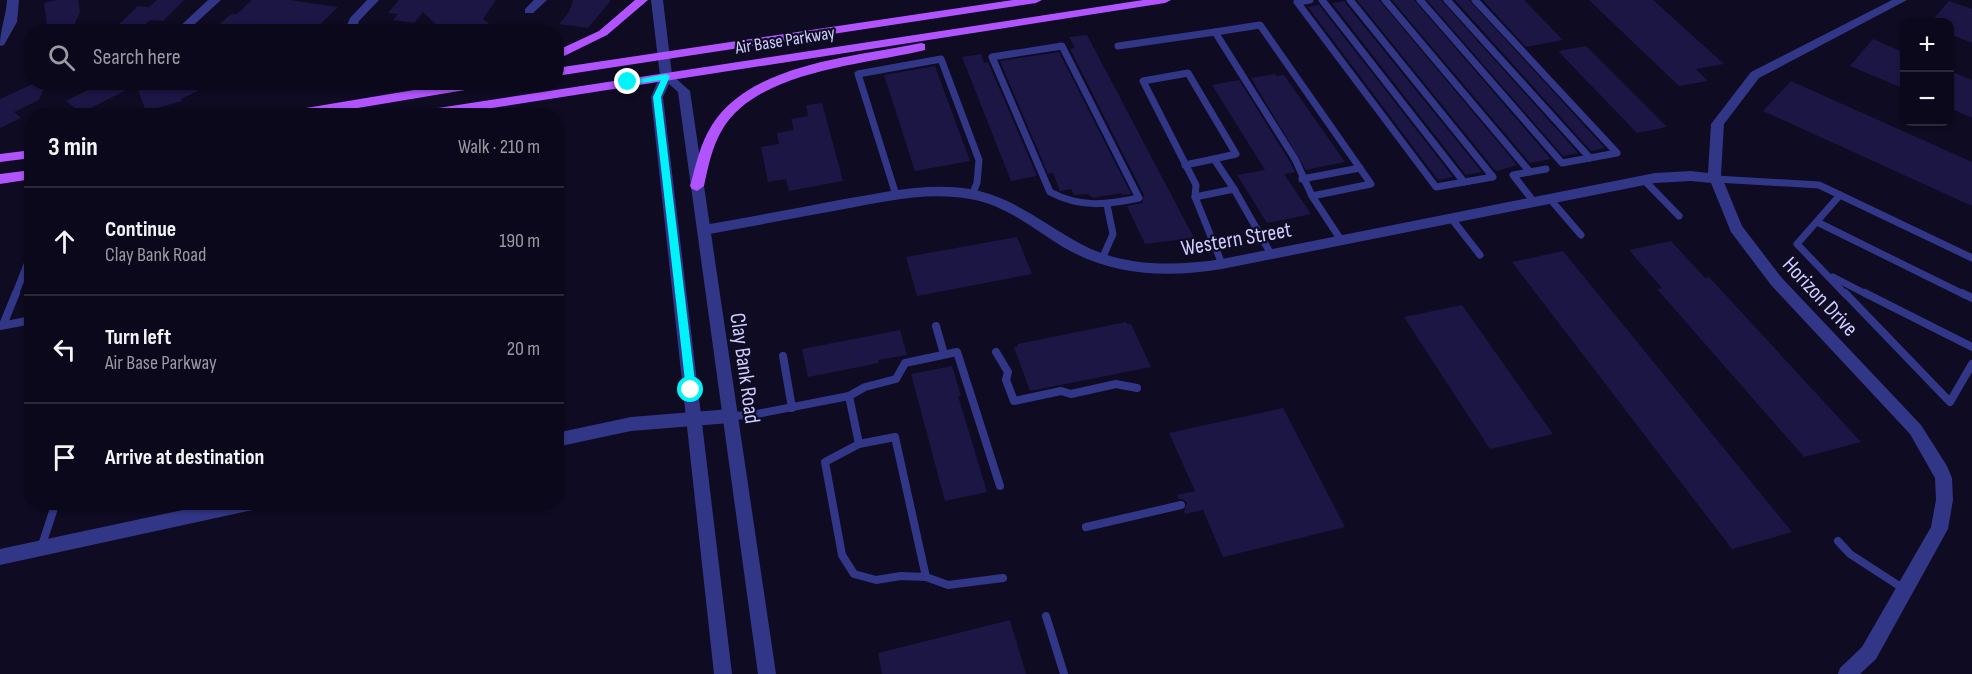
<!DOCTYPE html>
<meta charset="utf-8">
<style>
:root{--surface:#0a081a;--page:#131123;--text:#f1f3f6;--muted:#999aa2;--line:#2a2939}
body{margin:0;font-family:"Sofia Sans Condensed",sans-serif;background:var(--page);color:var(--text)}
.controls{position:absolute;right:18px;top:18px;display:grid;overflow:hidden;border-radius:12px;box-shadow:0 2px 4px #0004}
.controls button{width:54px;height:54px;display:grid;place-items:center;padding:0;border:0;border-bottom:2px solid var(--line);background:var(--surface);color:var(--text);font:30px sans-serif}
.stop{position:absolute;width:18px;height:18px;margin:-14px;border:4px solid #00f3f8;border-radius:50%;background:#fff}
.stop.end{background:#00f3f8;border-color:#fff;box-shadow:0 2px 6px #0008}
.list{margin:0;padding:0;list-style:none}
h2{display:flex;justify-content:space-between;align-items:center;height:78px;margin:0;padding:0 24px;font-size:26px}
h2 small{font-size:20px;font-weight:400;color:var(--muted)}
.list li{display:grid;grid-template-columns:39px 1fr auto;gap:18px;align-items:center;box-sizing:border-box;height:108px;padding:0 24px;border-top:2px solid var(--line)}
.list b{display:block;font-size:22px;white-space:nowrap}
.list p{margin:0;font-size:20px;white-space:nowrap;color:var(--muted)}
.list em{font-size:20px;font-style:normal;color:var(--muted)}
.icon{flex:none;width:33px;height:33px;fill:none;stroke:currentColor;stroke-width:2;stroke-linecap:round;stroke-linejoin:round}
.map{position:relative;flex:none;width:1972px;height:674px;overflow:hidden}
.search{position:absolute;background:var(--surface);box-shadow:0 2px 4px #0004;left:24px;top:24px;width:540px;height:66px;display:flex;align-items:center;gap:15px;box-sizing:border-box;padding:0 21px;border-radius:24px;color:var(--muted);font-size:22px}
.panel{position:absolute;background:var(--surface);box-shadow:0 2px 4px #0004;left:24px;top:108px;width:540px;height:402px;border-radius:24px}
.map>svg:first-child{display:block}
.building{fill:#1c1645}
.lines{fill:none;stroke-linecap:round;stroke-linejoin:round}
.service-far1{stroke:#323686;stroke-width:7}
.service{stroke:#323686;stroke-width:8}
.minor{fill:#323686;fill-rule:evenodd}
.tertiary{fill:#323686;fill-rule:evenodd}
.primary{fill:#b154ff;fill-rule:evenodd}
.route{fill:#00f3f8}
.labels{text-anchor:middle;stroke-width:4.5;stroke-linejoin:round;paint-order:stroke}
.far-street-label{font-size:18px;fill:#cfcdff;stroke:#0e0b23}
.street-label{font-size:22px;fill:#cfcdff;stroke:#0e0b23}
</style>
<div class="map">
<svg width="1972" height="674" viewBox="0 0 1972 674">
<rect width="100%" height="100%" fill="#0e0b23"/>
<g class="building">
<path d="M56 0H78L80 12 71 32H48L44 3Z"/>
<path d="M157 0H184L163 21 150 20 136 32H111L138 6 149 7Z"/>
<path d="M252 0H290L338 7 312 32H233L214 29 231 14H237Z"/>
<path d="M399 0H496L483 19 500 32H444L423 12 414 23 393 20 398 14 388 13Z"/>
<path d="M573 0H611L588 28 559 24 569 12Z"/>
<path d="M1357 0H1379L1517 165 1497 171 1494 169Z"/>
<path d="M1392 0H1414L1551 159 1530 163Z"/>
<path d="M1427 0H1441L1578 153 1563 156Z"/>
<path d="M1455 0H1469L1605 148 1591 151Z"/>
<path d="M1483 0H1524L1563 40 1526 47Z"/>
<path d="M1589 0H1653L1724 64 1696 69 1708 81 1679 86Z"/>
<path d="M1345 1 1346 4 1482 172 1466 175 1332 3Z"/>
<path d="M1949 1 1972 9V43L1950 34V22H1931Z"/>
<path d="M1319 5 1453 177 1438 180 1308 7Z"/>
<path d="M1087 35 1194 238 1145 244 1127 206 1142 203 1144 195 1070 49 1075 48 1069 37Z"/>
<path d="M1873 39 1905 53V89L1850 66Z"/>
<path d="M1586 46 1667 127 1637 133 1558 51Z"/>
<path d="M1059 52 1131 194 1122 195 1121 193 1093 198 1088 194 1074 195 1071 189 1060 191 1053 173 1048 174 1000 61Z"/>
<path d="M981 54 984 63 988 62 1037 176 1011 181 962 57Z"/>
<path d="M935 66 970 161 915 171 884 75Z"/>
<path d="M1950 71 1972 80V118L1950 108Z"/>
<path d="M1275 74 1276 76 1284 75 1345 162 1306 170 1251 78Z"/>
<path d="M1239 80 1290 162 1295 172 1284 174 1311 214 1267 223 1237 175 1265 170 1212 85Z"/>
<path d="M1791 81 1972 162V206L1763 111Z"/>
<path d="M37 82H47L39 100 14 112 21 118 0 128V99Z"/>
<path d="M103 82H142L81 113 66 101Z"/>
<path d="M162 82H215L181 99 182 101 146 111 138 91Z"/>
<path d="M822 103 843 181 789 191 786 179 768 182 761 147 779 144 777 133 794 130 791 119 808 116 806 105Z"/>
<path d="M1017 237 1032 274 917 296 906 257Z"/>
<path d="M1671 241 1705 278 1709 277 1861 442 1804 457 1657 289 1662 288 1629 250Z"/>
<path d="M1563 251 1792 532 1732 549 1512 262Z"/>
<path d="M1462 305 1553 434 1490 449 1404 317Z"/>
<path d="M1126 322 1127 324H1131L1151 367 1030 391 1014 347 1018 346V344Z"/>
<path d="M900 330 907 355 878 360 879 363 808 377 802 349Z"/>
<path d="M952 366 961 396H958L987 492 945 501 911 374Z"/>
<path d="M1283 408 1345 527 1223 557 1203 510 1185 514 1184 511 1187 503 1183 499H1179L1177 495 1195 491 1169 433Z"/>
<path d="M1010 620 1026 674H882L878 653Z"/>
</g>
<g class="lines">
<g class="service-far1">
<path d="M1310 0 1297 2 1436 187 1493 177 1350 0"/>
<path d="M1322 0 1464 182"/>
<path d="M1385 0 1530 172"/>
<path d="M1420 0 1562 163 1617 153 1475 0"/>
<path d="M1447 0 1590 158"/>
<path d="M1260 25 1371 184 1312 196 1295 159 1215 32Z"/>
<path d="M1062 46 1139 198C1106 205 1080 208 1050 192L992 57Z"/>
<path d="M1118 46 1215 32"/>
<path d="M1185 165 1214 159"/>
<path d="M1302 179 1360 168"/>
<path d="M1716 179 1819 185 1972 258"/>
<path d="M1644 180 1679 216"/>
<path d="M896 195 858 74 941 59 979 160 977 183 972 195"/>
<path d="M1840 195 1797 244 1846 295"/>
<path d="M1312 196 1341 240"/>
<path d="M1195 197 1196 185 1143 81 1188 73 1236 154 1214 159 1234 189"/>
<path d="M1550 199 1581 235"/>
<path d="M1534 202 1513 175 1546 169"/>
<path d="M1451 218 1480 255"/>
<path d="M1817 222 1965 295"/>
<path d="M1102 259 1113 234 1107 205"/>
<path d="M1222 264 1195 197 1234 189 1271 254"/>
<path d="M1833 277 1868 295"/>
<path d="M15 295 32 252"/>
</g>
<g class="service">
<path d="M1845 293 1950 402 1972 364"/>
<path d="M1865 293 1972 347"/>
<path d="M1962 293 1972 298"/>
<path d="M3 325 16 293"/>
<path d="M0 326 32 320"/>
<path d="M936 326 944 354"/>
<path d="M996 352 1008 372 1006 380 1014 401 1061 391 1071 394 1116 384 1137 388"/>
<path d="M783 356 792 408"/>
<path d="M849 396 859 444 825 462 842 555 854 574 876 580 901 576 926 577 948 585 1003 578"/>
<path d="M730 416 752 415 849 396 865 387 896 379 905 363 957 352 1000 486"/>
<path d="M859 444 895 437 926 577"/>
<path d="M1086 527 1181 505"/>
<path d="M1838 541 1850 554 1904 589"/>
<path d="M41 548 56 502"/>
<path d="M1046 616 1064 674"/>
</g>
<g class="minor">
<path d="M7 0H19L17 22 4 45 0 46C0 30 6 16 7 0Z"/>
<path d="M208 0H221L186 32H174Z"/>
<path d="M367 0H379L359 21 356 32H344L350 18Z"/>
<path d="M534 0H547L533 13H525V9Z"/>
<path d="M1892 0H1907L1759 78 1724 124 1721 175 1742 226 1781 277 1921 425 1947 466 1952 478 1953 500 1948 529 1876 659 1860 674H1838L1840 668 1862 647 1931 527 1936 500 1935 478 1910 434 1771 285 1731 232 1711 183 1691 181 1655 183 1222 269C1167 278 1112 276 1063 247 1033 229 1006 205 970 199 927 191 882 202 839 210 794 218 749 227 704 235L697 230 704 225C749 217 794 209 839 200 882 193 926 182 970 189 1009 196 1038 219 1072 239 1118 267 1170 267 1222 259L1655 173 1691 171 1708 173 1711 124 1751 72Z"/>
<path d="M730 409 736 411 738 416 736 421 730 423 631 431 556 447V433L631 417Z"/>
<path d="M220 502H265L263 507 257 509 0 565V549Z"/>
</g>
<path class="tertiary" d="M651 0H663L672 75 690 91 776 674H758L678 92 669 84 663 97 732 674H714L651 97 660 76Z"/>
<g class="primary">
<path d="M635 0H648L607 35 556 60V51L599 31Z"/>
<path d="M1013 0H1042L1036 3 556 76V68Z"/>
<path d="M1143 0H1171L1165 3 441 116H406L412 112Z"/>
<path d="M921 43 925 44V50C865 65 757 70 722 130 712 147 708 167 704 186L697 191 692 189 690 186C696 165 700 144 712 125 751 63 855 57 921 43Z"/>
<path d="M462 82H495L489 86 310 116H276L282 112Z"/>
<path d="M32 150V158L0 162V154Z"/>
<path d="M32 170V179L0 184V174Z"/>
</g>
</g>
<path class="route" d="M666 74 670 76 661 97 696 390 691 395 686 390 653 97 661 80 628 85 625 82Z"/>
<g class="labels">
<g class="far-street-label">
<text transform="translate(785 40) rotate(-9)" y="6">Air Base Parkway</text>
</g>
<g class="street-label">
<text transform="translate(1236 238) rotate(-10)" y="8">Western Street</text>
<text transform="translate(1821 296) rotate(47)" y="8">Horizon Drive</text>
<text transform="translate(746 368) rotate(82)" y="8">Clay Bank Road</text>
</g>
</g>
</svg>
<div class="controls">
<button>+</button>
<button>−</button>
</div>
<div class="stop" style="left:691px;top:390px"></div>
<div class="stop end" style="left:628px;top:82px"></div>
<div class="search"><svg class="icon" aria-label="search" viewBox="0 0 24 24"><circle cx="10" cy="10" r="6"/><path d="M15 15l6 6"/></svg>Search here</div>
<section class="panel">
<h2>3 min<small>Walk · 210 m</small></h2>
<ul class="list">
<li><svg class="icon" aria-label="ahead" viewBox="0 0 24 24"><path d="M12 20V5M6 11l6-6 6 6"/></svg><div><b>Continue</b><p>Clay Bank Road</p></div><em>190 m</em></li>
<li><svg class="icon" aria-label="left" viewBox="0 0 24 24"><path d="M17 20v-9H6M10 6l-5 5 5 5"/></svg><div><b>Turn left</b><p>Air Base Parkway</p></div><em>20 m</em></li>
<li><svg class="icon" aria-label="arrive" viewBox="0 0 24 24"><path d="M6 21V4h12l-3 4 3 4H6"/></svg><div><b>Arrive at destination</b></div></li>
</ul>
</section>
</div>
